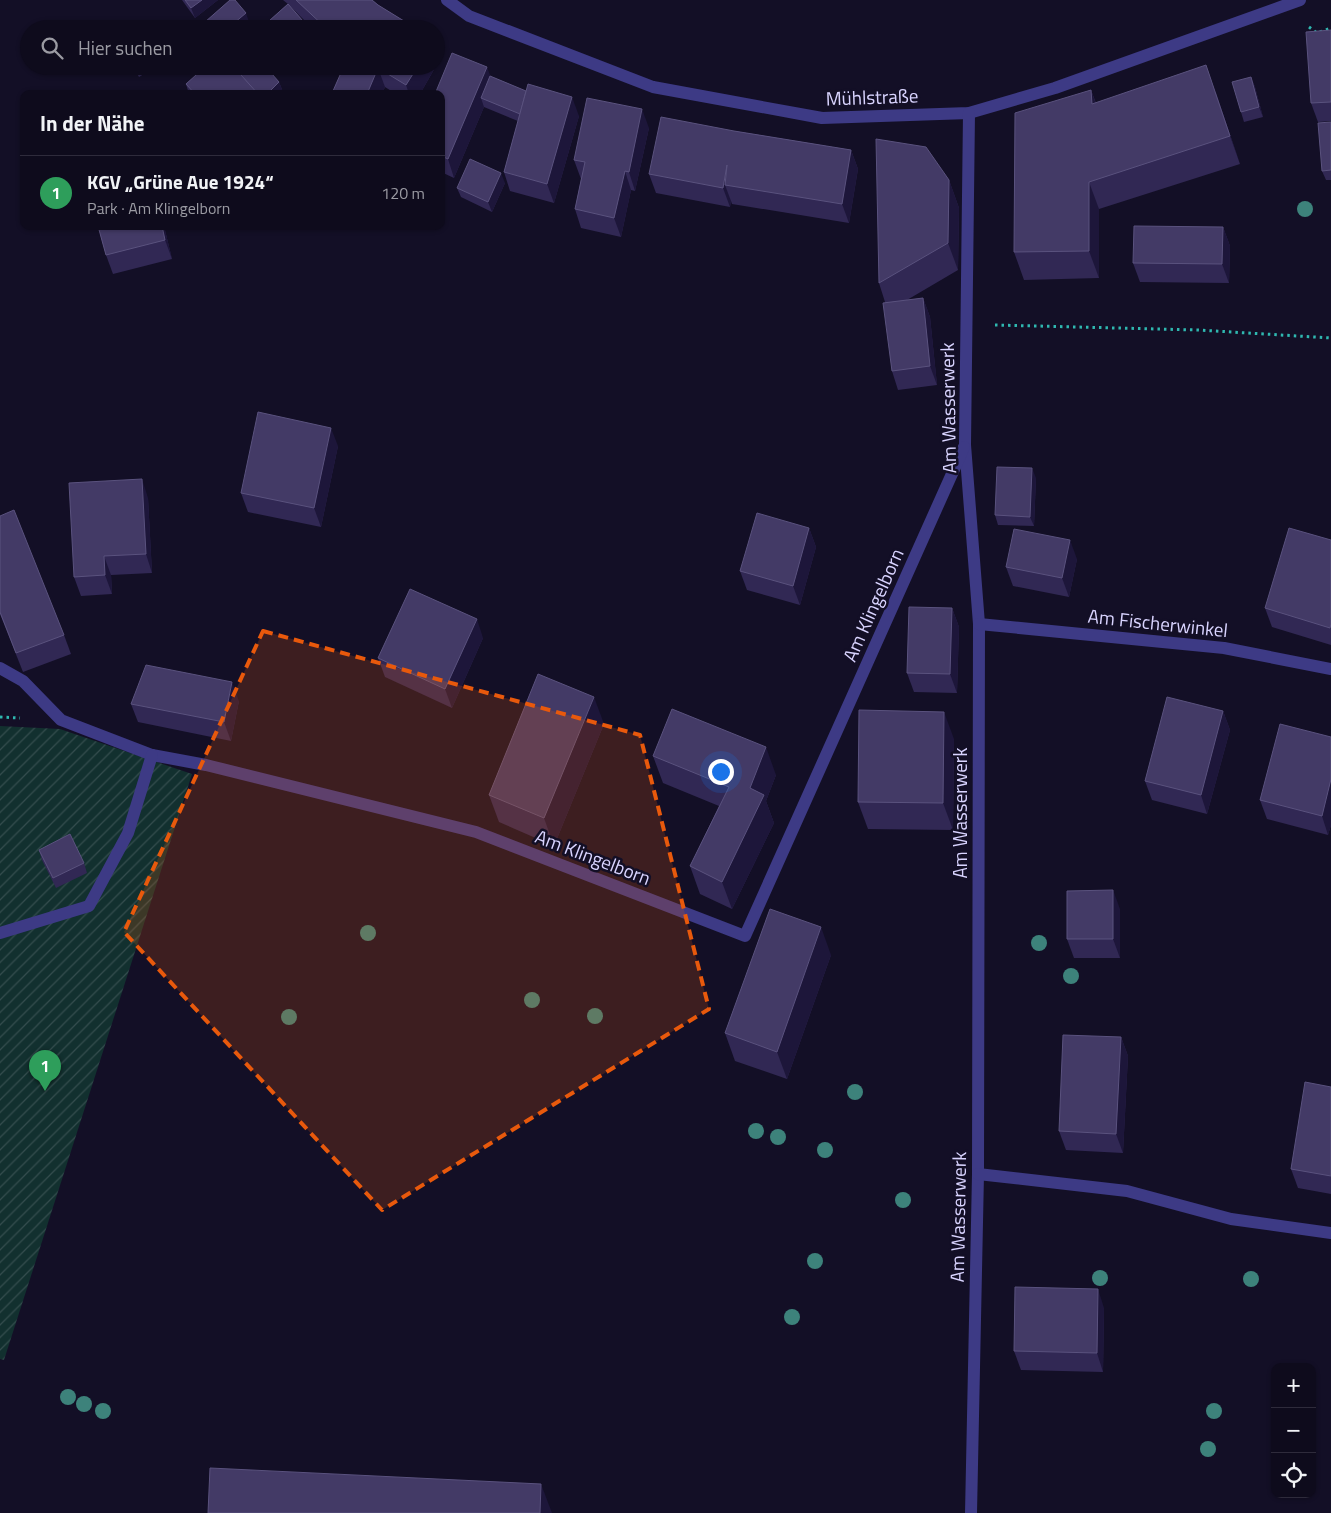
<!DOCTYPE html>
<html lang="de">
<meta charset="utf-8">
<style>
:root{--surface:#0e0b1c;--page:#171425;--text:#f1f3f6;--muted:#9b9ba3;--line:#2e2b3b;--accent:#00e5ff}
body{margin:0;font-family:"Titillium Web",sans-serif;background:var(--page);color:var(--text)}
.controls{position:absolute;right:15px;bottom:15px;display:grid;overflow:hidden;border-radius:10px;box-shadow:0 1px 4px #0004}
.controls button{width:45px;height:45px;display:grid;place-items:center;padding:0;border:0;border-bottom:1px solid var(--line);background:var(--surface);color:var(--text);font:25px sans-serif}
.you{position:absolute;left:720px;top:771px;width:18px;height:18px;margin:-12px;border:4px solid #fff;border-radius:50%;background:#1a73e8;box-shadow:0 0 0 8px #1a73e833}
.badge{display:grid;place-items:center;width:32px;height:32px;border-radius:50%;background:var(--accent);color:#fff;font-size:16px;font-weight:700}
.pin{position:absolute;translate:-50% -41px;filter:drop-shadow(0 1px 2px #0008)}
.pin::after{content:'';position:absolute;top:26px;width:18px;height:15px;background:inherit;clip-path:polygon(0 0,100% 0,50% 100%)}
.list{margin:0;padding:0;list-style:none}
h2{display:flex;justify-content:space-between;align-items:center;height:65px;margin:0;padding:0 20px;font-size:21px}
h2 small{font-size:16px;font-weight:400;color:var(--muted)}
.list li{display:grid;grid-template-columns:32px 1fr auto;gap:15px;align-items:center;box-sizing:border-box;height:75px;padding:0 20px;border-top:1px solid var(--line)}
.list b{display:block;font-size:19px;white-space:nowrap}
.list p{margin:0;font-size:16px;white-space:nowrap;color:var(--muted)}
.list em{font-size:16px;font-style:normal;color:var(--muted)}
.icon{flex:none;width:28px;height:28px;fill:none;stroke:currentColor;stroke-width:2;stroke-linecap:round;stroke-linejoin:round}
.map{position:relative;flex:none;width:1331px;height:1513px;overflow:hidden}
.search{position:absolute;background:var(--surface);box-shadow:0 1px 4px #0004;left:20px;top:20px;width:425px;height:55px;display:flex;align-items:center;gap:12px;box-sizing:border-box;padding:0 18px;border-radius:28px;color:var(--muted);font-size:19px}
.panel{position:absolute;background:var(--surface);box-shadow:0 1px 4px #0004;left:20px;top:90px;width:425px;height:140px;border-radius:10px}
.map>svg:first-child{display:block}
.garden{fill:url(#garden-furrows)}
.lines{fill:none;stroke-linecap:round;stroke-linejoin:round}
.path{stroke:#2fb8b0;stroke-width:3;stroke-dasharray:2.5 4;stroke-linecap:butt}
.minor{stroke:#3d3a85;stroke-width:12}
.tree{fill:#3d827b}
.wall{fill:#312854}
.shaded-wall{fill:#1d163a}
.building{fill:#433a66;stroke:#5a527e}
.marked{fill:#e8590c;fill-opacity:0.2;stroke:#e8590c;stroke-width:4;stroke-dasharray:10 6;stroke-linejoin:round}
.labels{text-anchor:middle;stroke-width:5;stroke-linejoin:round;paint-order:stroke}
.street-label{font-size:19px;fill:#d9d4ff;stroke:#130f26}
</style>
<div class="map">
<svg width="1331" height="1513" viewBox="0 0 1331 1513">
<defs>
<pattern id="garden-furrows" width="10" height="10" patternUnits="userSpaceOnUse" patternTransform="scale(1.25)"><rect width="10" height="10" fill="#12302f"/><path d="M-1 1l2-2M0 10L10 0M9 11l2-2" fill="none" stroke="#344d4e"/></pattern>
</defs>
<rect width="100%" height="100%" fill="#130f26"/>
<path class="garden" d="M0 726 60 729 192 774 4 1360 0 1359Z"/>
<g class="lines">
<g class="path">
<path d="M1309 27 1317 33 1331 28"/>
<path d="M995 325 1198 330 1331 338"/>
<path d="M0 717 20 718"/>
</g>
<g class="minor">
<path d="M447 0 469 16 653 87 822 118 969 113 1055 88 1300 0"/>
<path d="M969 113 965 445 979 624 978 1174 971 1513"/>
<path d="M979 624 1224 648 1331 669"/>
<path d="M0 668 23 681 61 720 152 755 206 765 476 832 745 936 964 447"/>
<path d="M0 933 89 906 128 833 152 755"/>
<path d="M978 1174 1127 1191 1231 1219 1331 1233"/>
</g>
</g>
<g class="tree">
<circle cx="1305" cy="209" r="8"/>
<circle cx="368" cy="933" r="8"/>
<circle cx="1039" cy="943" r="8"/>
<circle cx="1071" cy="976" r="8"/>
<circle cx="532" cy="1000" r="8"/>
<circle cx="595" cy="1016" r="8"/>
<circle cx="289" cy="1017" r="8"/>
<circle cx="855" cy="1092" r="8"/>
<circle cx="756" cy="1131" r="8"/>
<circle cx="778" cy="1137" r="8"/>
<circle cx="825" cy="1150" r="8"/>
<circle cx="903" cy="1200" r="8"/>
<circle cx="815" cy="1261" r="8"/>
<circle cx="1100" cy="1278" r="8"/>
<circle cx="1251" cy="1279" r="8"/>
<circle cx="792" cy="1317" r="8"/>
<circle cx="68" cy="1397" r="8"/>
<circle cx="84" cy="1404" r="8"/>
<circle cx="103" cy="1411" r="8"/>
<circle cx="1214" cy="1411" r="8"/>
<circle cx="1208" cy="1449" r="8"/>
</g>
<g class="wall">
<path d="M182 0H218L195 18Z"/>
<path d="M283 0H372L378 5 417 29H313L289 5 303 21 306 29H260L288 4Z"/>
<path d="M205 22H249L242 29H207Z"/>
<path d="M1331 30V121L1318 122 1311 103Z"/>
<path d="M133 66H157L139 77Z"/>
<path d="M344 66H436L420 94H396L385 87 382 94H332Z"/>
<path d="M490 76 579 116 554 203 510 191 504 172 518 121 484 107 454 178 441 172V94Z"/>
<path d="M1251 77 1255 87 1263 117 1244 122 1241 112Z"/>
<path d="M279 82 283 92 281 94H189L186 84Z"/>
<path d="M1091 90 1096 103 1216 93 1240 164 1099 209V278L1024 280 1014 252Z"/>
<path d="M1331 122V180H1326L1322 171Z"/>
<path d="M649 128 635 191 631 190 621 237 581 228 575 209 581 179 574 160Z"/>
<path d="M734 131 851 150 858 169 849 223 732 204 731 201 730 207 656 193 649 174Z"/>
<path d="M949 180 959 208 958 270 907 300 923 298 930 317 937 385 898 390 892 371 885 302 879 283Z"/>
<path d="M505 183 492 212 461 197 457 188Z"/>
<path d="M98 226H164L172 259 113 274 106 255Z"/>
<path d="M1223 227 1230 246 1229 283 1140 282 1133 263Z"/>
<path d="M338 446 321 527 248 512 241 493Z"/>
<path d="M1036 478 1034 526 998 525 995 515Z"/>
<path d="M148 498 152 573 111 575 112 594 81 596 74 577Z"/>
<path d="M0 516 64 635 71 654 23 672 0 614Z"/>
<path d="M809 528 816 547 800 605 747 590 740 571Z"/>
<path d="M1331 540V645L1272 627 1265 608Z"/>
<path d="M1077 559 1069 597 1013 586 1006 567Z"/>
<path d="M952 608 959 627 957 693 914 692 907 673Z"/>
<path d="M483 638 452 708 385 677 378 658Z"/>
<path d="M239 701 231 741 138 722 131 704Z"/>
<path d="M1223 711 1230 730 1207 814 1152 800 1145 781Z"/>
<path d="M604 724 554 846 499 822 489 795Z"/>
<path d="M1331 737V825L1328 835 1267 819 1260 800Z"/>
<path d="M954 739 953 830 868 829 858 802Z"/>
<path d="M653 756 776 775 766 801 774 823 732 909 700 894 690 866 719 806 663 783Z"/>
<path d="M39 850 84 863 87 873 56 888 42 860Z"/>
<path d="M1120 909V958H1074L1067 939Z"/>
<path d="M831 955 787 1079 735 1061 725 1033Z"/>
<path d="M1121 1037 1128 1056 1123 1153 1066 1150 1059 1131Z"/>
<path d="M1331 1087V1194L1298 1188 1291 1169Z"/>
<path d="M1104 1308 1103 1372 1021 1370 1014 1351Z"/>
</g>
<g class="shaded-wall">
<path d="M202 0H218L195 18 191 8Z"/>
<path d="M246 13 249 22 242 29H227Z"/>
<path d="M303 21 306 29H294Z"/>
<path d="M436 46 441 58 436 66Z"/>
<path d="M1206 65 1216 93 1240 164 1230 136Z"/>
<path d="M418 66H436L420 94H409L406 85Z"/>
<path d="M487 67 494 86 481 98 484 107 454 178 448 159Z"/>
<path d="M378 68 385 87 382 94H367Z"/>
<path d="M1251 77 1255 87 1263 117 1259 107Z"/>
<path d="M279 82 283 92 281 94H267Z"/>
<path d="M1091 90 1101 118 1092 104Z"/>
<path d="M572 97 579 116 554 203 547 184Z"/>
<path d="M642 109 649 128 635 191 629 172Z"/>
<path d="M851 150 858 169 849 223 842 204Z"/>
<path d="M727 165 725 185 731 201 730 207 723 188Z"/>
<path d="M625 171 631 190 621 237 614 218Z"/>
<path d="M501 173 505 183 492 212 488 202Z"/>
<path d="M949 180 959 208 958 270 948 243Z"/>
<path d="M1089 182 1099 209V278L1089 251Z"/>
<path d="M162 226H164L172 259 165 240Z"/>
<path d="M1223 227 1230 246 1229 283 1222 264Z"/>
<path d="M923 298 930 317 937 385 930 366Z"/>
<path d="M331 428 338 446 321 527 314 508Z"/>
<path d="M1032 468 1036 478 1034 526 1030 517Z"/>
<path d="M142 479 148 498 152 573 146 554Z"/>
<path d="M809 528 816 547 800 605 793 586Z"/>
<path d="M1070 540 1077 559 1069 597 1062 578Z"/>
<path d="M104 556 111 575 112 594 105 575Z"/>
<path d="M952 608 959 627 957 693 950 674Z"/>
<path d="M477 619 483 638 452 708 445 689Z"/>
<path d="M232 682 239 701 231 741 224 722Z"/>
<path d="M594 697 604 724 554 846 544 818Z"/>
<path d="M1223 711 1230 730 1207 814 1201 795Z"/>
<path d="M944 712 954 739 953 830 943 803Z"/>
<path d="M766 747 776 775 766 801 774 823 732 909 722 882 750 788Z"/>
<path d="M1331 779V825L1328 835 1322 816Z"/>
<path d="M1113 890 1120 909V958L1113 939Z"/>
<path d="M821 927 831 955 787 1079 777 1052Z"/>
<path d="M1121 1037 1128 1056 1123 1153 1116 1134Z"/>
<path d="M1098 1289 1104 1308 1103 1372 1097 1353Z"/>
<path d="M541 1484 552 1513H540Z"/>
</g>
<g class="building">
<path d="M185 0H202L191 8Z"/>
<path d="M230 0H235L246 13 227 29H210L205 22Z"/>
<path d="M296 0H372L378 5 417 29H327Z"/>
<path d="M288 4 303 21 294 29H260Z"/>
<path d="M1331 30V102L1311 103 1306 32Z"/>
<path d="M452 53 487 67 448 159 441 156V94H435Z"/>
<path d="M1206 65 1230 136 1089 182V251L1014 252 1015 113 1091 90 1092 104Z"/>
<path d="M206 66H233L258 93 257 94H195L186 84Z"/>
<path d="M233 66H265L279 82 267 94H258Z"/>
<path d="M344 66H418L406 85 378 68 367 94H332L333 91Z"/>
<path d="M490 76 526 91 520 114 481 98Z"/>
<path d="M1251 77 1259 107 1241 112 1232 82Z"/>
<path d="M528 84 572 97 547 184 504 172Z"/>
<path d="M587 98 642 109 629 172 625 171 614 218 575 209 585 162 574 160Z"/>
<path d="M661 117 734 131 851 150 842 204 725 185 727 165 723 188 649 174Z"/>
<path d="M1331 122V170L1322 171 1318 123Z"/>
<path d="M876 139 926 147 949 180 948 243 879 283Z"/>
<path d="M470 159 501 173 488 202 457 188Z"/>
<path d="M98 226H162L165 240 106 255Z"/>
<path d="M1134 226 1223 227 1222 264 1133 263Z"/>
<path d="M923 298 930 366 892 371 883 303Z"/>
<path d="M258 412 331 428 314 508 241 493Z"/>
<path d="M997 467 1032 468 1030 517 995 515Z"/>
<path d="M142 479 146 554 104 556 105 575 74 577 69 483Z"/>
<path d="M14 510 64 635 16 653 0 612V516Z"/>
<path d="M757 513 809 528 793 586 740 571Z"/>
<path d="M1289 528 1331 540V624L1330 628 1265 608Z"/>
<path d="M1014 529 1070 540 1062 578 1006 567Z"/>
<path d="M410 589 477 619 445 689 378 658Z"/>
<path d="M909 607 952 608 950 674 907 673Z"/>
<path d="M146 665 232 682 224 722 131 704Z"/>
<path d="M538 674 594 697 544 818 489 795Z"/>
<path d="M1167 697 1223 711 1201 795 1145 781Z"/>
<path d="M672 709 766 747 750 788 764 795 722 882 690 866 729 787 653 756Z"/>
<path d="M859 710 944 712 943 803 858 802Z"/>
<path d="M1280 724 1331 737V779L1322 816 1260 800Z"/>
<path d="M70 834 84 863 53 878 39 850Z"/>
<path d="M1113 890V939H1067V891Z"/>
<path d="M770 909 821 927 777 1052 725 1033Z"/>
<path d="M1063 1035 1121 1037 1116 1134 1059 1131Z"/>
<path d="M1305 1082 1331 1087V1176L1291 1169Z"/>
<path d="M1015 1287 1098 1289 1097 1353 1014 1351Z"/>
<path d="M210 1468 541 1484 540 1513H208Z"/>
</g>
<path class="marked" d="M263 631 640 735 709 1009 382 1210 124 932Z"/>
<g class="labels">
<g class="street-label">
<text transform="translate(872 97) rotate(-2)" y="7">Mühlstraße</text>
<text transform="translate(948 408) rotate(-91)" y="7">Am Wasserwerk</text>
<text transform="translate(873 605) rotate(-66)" y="7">Am Klingelborn</text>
<text transform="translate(1158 623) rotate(6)" y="7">Am Fischerwinkel</text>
<text transform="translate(960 813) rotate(-90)" y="7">Am Wasserwerk</text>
<text transform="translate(593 857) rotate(21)" y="7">Am Klingelborn</text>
<text transform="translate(958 1217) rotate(-89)" y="7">Am Wasserwerk</text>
</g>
</g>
</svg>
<div class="controls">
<button>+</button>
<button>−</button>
<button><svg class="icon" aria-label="locate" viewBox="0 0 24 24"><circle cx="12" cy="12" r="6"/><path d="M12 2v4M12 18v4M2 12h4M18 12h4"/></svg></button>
</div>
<div class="you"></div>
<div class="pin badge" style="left:45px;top:1091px;background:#2e9e5b">1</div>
<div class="search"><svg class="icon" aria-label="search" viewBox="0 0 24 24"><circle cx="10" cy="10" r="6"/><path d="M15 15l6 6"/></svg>Hier suchen</div>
<section class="panel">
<h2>In der Nähe<small></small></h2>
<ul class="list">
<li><span class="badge" style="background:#2e9e5b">1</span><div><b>KGV „Grüne Aue 1924“</b><p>Park · Am Klingelborn</p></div><em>120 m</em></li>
</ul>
</section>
</div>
